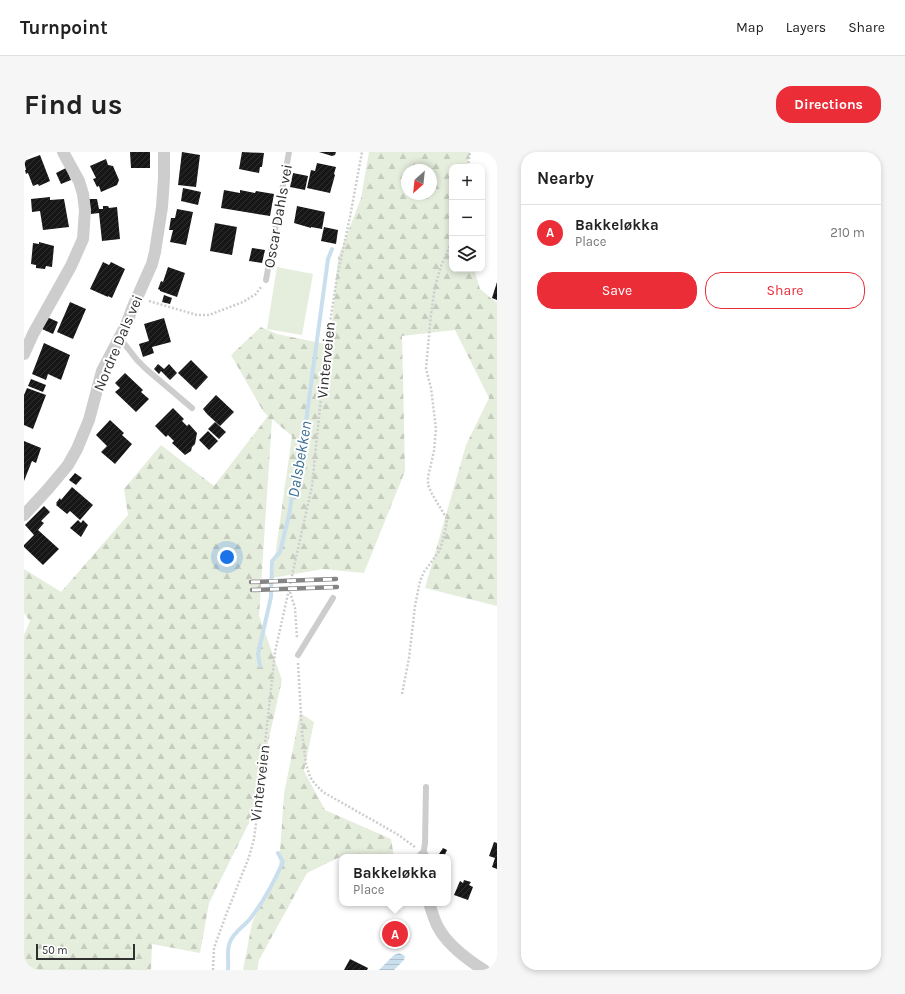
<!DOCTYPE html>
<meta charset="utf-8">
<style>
:root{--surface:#fff;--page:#f6f6f6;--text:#222;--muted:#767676;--line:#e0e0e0;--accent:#eb2d38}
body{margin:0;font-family:Karla,sans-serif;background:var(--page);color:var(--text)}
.controls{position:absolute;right:12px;top:12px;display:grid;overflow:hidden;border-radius:8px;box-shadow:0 2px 6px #0003}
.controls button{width:36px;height:36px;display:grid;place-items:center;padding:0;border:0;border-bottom:1px solid var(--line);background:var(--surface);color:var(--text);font:20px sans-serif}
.compass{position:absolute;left:377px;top:12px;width:36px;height:36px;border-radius:50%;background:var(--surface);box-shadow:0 2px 6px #0003;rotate:207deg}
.scale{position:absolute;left:12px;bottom:10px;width:99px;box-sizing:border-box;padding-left:4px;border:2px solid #303030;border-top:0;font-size:11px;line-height:14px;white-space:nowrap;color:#303030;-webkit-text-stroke:3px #fff;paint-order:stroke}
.you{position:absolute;left:203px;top:405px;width:14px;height:14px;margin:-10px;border:3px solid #fff;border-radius:50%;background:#1a73e8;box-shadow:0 0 0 6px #1a73e833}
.badge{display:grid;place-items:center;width:26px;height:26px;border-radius:50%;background:var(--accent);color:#fff;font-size:13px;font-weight:700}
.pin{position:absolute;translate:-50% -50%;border:2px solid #fff;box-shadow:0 1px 4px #0006}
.popup{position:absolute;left:315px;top:702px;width:112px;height:52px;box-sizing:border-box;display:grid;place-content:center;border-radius:8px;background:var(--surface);filter:drop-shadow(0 1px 3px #0005);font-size:13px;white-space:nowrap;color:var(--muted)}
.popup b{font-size:15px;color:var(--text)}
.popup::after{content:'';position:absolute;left:50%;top:100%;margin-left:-8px;border:8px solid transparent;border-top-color:var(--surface)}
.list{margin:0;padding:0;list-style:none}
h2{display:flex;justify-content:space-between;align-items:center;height:52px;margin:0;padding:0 16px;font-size:17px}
h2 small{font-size:13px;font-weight:400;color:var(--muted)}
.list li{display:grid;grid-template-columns:26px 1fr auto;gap:12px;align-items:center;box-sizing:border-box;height:56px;padding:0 16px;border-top:1px solid var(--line)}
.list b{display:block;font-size:15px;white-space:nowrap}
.list p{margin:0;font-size:13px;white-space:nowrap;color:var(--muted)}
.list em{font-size:13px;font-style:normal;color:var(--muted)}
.actions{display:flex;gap:8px;padding:12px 16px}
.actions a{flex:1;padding:9px 0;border:1px solid var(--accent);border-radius:16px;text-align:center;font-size:14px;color:var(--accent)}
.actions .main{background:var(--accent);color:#fff}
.icon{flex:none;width:22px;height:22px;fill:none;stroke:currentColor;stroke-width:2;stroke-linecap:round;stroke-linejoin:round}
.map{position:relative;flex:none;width:473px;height:818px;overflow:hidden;border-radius:16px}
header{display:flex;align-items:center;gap:24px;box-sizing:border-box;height:56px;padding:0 20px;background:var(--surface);border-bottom:1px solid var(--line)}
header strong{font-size:19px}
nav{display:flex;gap:22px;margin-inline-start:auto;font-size:14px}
.intro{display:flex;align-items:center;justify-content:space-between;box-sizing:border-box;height:96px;padding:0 24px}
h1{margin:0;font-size:28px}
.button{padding:10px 18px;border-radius:16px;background:var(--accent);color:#fff;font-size:14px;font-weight:700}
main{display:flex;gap:24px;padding:0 24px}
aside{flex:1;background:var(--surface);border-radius:16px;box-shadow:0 2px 6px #0003}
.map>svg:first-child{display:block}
.forest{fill:url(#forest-firs);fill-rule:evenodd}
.pitch{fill:#e5eddd}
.water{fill:url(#water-rules)}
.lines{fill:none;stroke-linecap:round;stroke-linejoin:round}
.stream{stroke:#c9dfed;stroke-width:4}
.building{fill:url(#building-hatch)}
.path{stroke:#cdcdcd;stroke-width:2.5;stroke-dasharray:2 2;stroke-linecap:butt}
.service{stroke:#cdcdcd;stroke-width:6}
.minor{stroke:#cdcdcd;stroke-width:12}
.rail-casing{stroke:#858585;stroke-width:4.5}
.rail{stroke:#fff;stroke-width:3;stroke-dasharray:9;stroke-linecap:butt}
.labels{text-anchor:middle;stroke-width:4;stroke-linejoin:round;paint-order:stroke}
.street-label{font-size:15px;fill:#303030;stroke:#fff}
.water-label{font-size:16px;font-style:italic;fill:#3a7095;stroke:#fff}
</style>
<header>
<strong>Turnpoint</strong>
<nav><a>Map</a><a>Layers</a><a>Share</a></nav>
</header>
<div class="intro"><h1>Find us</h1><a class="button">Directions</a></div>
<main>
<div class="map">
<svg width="473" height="818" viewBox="0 0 473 818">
<defs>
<pattern id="forest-firs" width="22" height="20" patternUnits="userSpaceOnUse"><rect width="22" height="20" fill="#e5eddd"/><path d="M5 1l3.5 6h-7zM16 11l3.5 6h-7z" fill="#c5ccbe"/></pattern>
<pattern id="water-rules" width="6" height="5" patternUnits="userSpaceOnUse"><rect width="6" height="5" fill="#c9dfed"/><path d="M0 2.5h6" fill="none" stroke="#adc0cc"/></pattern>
<pattern id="building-hatch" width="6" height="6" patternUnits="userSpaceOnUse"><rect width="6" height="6" fill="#171717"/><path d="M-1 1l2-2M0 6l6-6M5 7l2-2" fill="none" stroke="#303030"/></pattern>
</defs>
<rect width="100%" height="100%" fill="#fff"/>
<g class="forest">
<path d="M345 0H446L443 15H428V117H450L456 137 473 151V454L401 436 442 293 465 246 431 178 378 184 381 319 340 421 299 417 248 426 268 284 248 267 235 464 258 528 227 667 185 751 176 801 128 792 127 818H0V483L6 469 0 461V417L37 440 104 363 100 337 137 293 190 334 244 264 239 259 207 203 237 175 253 182 306 193 314 106 337 46ZM383 18H407V42H383Z"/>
<path d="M276 561 290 570 280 619 301 658 367 687 370 705H330L322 702 283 721 235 808 233 818H219L228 771 255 714 260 642Z"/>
</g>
<path class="pitch" d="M253 115 289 122 278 183 243 177Z"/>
<path class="water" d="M375 801 381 804 380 808 370 818H355L370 803Z"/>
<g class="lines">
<g class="stream">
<path d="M236 514 234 502 247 445 248 409 256 400 265 363 273 312 282 269 304 107 308 97"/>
<path d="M204 818C205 809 202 799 206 790 209 781 220 774 226 767 240 749 250 730 259 710L254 701"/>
</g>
</g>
<g class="building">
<path d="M106 0H126V16H107Z"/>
<path d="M158 0 176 3 172 35 154 33Z"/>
<path d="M218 0 240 1 238 15H236L235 21 215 17Z"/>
<path d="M295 0H312L311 3 308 4Z"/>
<path d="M16 3 26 29 15 34 14 32 9 34 4 21 2 22 1 18H2L0 9Z"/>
<path d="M82 7 84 13 89 14 95 28 93 33 77 40 75 34 73 35 69 27 72 26 66 14Z"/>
<path d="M293 11 312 15 310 22 311 23 306 41 283 36 287 18 291 19Z"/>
<path d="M42 16 47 28 37 32 32 21Z"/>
<path d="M269 21 284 24 281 38 266 35Z"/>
<path d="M159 36 177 40 174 53 157 49Z"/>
<path d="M200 38 216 41V38L231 41 232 39 250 42 246 64 197 56Z"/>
<path d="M26 45V48L40 47 45 75 19 78 16 59 8 60 7 47Z"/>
<path d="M65 47H73L75 57H79V54H84L85 56 93 55 96 87 78 89 75 61 67 62Z"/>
<path d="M273 54 301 60 298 77 287 75V76L270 71Z"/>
<path d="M153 57 169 60 162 93 146 90 149 78H145L147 66H151Z"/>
<path d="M191 71 213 75 208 103 186 99Z"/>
<path d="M300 75 314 78 312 92 297 89Z"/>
<path d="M15 90 30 94 28 115 22 114 21 117 12 116V113L7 112 9 91 15 92Z"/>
<path d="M228 96 241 98 238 111 225 109Z"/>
<path d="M79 110 85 113 87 110 101 117 88 146 84 144V145L66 137Z"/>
<path d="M144 115 161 121 153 145 136 139V138L134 137 137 129 139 130Z"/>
<path d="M473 130V148L468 146Z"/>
<path d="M140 143 148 146 146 152 138 150Z"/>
<path d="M46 150 62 157 49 187 33 180Z"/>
<path d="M23 165 34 170 29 182 18 177Z"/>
<path d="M140 166 147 190 128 195 130 201 119 205 115 192 125 189 120 172Z"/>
<path d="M20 191 46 203 37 228 24 222 22 228 8 222Z"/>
<path d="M167 208 184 225 172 238 154 221Z"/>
<path d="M134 212 140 217 145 212 153 221 146 228 137 219 135 222 130 217Z"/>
<path d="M101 221 119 238 117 240 125 247 112 260 91 240 96 236 91 231Z"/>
<path d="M7 227 22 233 19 240 4 234Z"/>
<path d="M3 236 22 243 9 277 0 273V243Z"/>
<path d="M192 243 210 260 196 274 183 262 179 257Z"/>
<path d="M149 256 160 267 158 269 163 274 165 272 173 281 171 292 168 295 167 299 161 303 148 291 150 289 144 283 142 285 131 274Z"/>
<path d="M86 268 100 281 98 283 108 292 91 312 77 300 83 294 72 283Z"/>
<path d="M191 270 202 280 195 287 184 277Z"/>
<path d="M184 279 194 289 185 298 175 288Z"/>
<path d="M0 289 17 296 12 311 8 309 0 329Z"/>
<path d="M51 321 58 326 52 333 45 328Z"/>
<path d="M48 335 69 353 56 368 46 359 43 362 32 353 33 352 32 351 36 346 37 348Z"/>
<path d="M20 354 26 360 17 369 20 371 14 378 35 397 19 413 0 395V393L10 383 1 373Z"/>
<path d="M54 368 57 371 59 368 64 373 57 385 46 376Z"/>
<path d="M470 690 473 691V717L468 715 471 706 465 704Z"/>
<path d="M419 696 423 698 420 705 415 702Z"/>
<path d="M440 728 447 730 445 733 449 735 444 748 430 743 436 729 439 731Z"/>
<path d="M326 807 344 816 343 818H320Z"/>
</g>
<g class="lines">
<g class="path">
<path d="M444 15 446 0"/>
<path d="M125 149 173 163H185L219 150 232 142 237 135"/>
<path d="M266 440 271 456 273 486"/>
<path d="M274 511 278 580 282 612 286 625 291 632 299 640 373 682 391 695"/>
<path d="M378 542 385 506 391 454 396 429 400 420 416 398 422 375 423 367 408 342 404 333V325L410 299 412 277 407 236 402 217 407 162 411 135 417 114 428 89"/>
<path d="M189 818 190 796 202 763 225 705 230 687 235 647 251 500 288 334 302 196 313 125 326 65 338 0"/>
</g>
<g class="service">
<path d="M242 128 265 0"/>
<path d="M95 185 113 208 122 217 168 256"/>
<path d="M274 503 309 446"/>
<path d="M399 704 401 691 402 635"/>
</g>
<g class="minor">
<path d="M0 202 9 182 47 114 59 87 61 58 59 42 55 29 39 0"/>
<path d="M0 363 24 337 44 313 53 297 65 268 78 219 102 173 108 157 128 112 131 100 138 55 140 26V0"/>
<path d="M399 705V704"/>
<path d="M405 751C408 759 410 768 414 775 423 792 444 808 460 818"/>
</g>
<g class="rail-casing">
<g id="rail">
<path d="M227 430 312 427"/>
<path d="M228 438 313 435"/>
</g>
</g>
<use href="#rail" class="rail"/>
</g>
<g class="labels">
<g class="street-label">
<text transform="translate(254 64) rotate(-80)" y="5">Oscar Dahls vei</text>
<text transform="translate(94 191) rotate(-67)" y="5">Nordre Dals vei</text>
<text transform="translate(302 208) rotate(-84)" y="5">Vinterveien</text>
<text transform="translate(236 631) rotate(-83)" y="5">Vinterveien</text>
</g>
<g class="water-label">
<text transform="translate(275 307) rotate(-80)" y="6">Dalsbekken</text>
</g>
</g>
</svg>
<div class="controls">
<button>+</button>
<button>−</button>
<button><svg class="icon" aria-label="layers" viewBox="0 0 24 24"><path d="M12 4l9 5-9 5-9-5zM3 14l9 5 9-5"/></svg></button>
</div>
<svg class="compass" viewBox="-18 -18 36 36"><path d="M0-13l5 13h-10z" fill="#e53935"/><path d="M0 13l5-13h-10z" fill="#767676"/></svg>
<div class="scale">50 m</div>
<div class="you"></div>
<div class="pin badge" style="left:371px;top:782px">A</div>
<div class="popup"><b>Bakkeløkka</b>Place</div>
</div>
<aside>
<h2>Nearby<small></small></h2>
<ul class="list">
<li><span class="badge">A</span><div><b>Bakkeløkka</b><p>Place</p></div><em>210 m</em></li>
</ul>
<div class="actions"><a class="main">Save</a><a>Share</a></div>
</aside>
</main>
